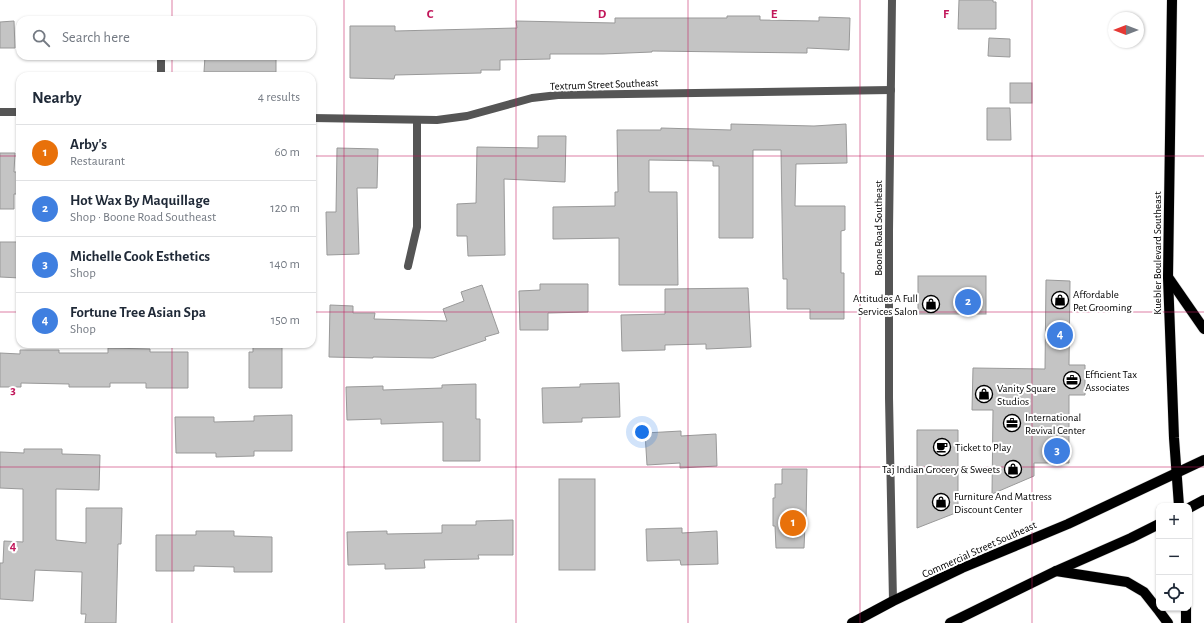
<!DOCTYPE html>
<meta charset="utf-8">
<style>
:root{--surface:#fff;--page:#f6f6f7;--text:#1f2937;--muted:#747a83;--line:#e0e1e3;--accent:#111827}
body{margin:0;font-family:"Alegreya Sans",sans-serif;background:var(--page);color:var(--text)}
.controls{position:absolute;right:12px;bottom:12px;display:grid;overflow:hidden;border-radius:8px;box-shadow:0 1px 3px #0004}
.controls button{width:36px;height:36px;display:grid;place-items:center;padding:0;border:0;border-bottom:1px solid var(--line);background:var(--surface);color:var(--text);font:20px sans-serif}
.compass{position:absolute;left:1108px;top:12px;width:36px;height:36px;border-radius:50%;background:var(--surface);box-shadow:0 1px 3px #0004;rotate:270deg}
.you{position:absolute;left:642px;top:432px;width:14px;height:14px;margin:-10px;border:3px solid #fff;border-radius:50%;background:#1a73e8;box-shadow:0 0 0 6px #1a73e833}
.badge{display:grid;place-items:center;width:26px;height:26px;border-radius:50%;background:var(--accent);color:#fff;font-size:13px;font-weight:700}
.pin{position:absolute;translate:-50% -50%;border:2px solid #fff;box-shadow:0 1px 4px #0006}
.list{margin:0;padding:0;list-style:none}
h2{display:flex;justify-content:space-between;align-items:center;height:52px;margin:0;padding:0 16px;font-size:17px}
h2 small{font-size:13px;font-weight:400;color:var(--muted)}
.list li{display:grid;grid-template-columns:26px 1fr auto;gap:12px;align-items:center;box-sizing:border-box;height:56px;padding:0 16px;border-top:1px solid var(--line)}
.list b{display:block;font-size:15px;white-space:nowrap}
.list p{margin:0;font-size:13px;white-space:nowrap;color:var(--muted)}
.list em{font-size:13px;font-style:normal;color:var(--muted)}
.icon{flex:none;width:22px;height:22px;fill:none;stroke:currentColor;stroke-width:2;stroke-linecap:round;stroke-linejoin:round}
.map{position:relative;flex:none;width:1204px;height:623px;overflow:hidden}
.search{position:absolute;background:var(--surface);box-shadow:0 1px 3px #0004;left:16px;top:16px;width:300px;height:44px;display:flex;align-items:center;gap:10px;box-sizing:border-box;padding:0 14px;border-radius:12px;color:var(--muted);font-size:15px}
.panel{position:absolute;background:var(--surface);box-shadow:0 1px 3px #0004;left:16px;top:72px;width:300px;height:276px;border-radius:12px}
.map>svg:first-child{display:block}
.building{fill:#c4c4c4;stroke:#999}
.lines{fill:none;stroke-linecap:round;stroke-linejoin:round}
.primary-casing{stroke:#dbdbdb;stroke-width:11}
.minor{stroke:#555;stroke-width:8}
.tertiary{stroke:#555;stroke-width:8}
.primary{stroke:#000;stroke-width:10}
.grid{fill:none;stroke:#c2185b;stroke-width:1;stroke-opacity:0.55}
.labels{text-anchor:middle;stroke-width:4;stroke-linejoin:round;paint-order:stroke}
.street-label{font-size:11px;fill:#000;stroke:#fff}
.poi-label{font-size:11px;fill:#000;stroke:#fff;text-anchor:start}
.grid-label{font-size:13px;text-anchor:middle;font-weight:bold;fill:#c2185b;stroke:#fff;stroke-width:4;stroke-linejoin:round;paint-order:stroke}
</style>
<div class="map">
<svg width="1204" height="623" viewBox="0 0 1204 623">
<rect width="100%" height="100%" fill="#fff"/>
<g class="building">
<path d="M959 0H993V2H996V29H958Z"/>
<path d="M727 16H760V20L819 21V17L850 18 849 50 807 48V53L652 51V52L603 54H550V59L500 60V70H481V73L395 75 394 79 350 78V26H395V31L517 28 516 21 615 23V18H727Z"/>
<path d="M14 21 15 48H0V22Z"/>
<path d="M989 38 1010 39V57L988 56Z"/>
<path d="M205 56H276V72H204Z"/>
<rect x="1010" y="83" width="22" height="20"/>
<path d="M987 108H1010L1011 140H987Z"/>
<path d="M731 124 814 126 846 124 847 163 796 164 795 206H845V230L841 231V273H844V319H810V309H787V279H783L781 150H753V238H719V166H713V161L649 160V192H677L678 285H619V238L553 239V207L615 206V192H618L617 130H661V128L731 130Z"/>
<path d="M538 136H566L565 182 504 179 505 255 468 256 467 236H457V204L476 203 477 147 538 148Z"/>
<path d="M337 148 378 149 377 188H357L359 254 327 255 326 212H336Z"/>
<path d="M0 153H15L14 172H20V194H14V209H0Z"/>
<path d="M0 242H20V278L0 277Z"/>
<rect x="918" y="276" width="68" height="38"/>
<path d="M1046 280 1070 281 1069 365H1085V395H1069V463H1034V476L992 494 993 410H972L973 368 1045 369Z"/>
<path d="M540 284H588V312L548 313V330H520L519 291 540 290Z"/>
<path d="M482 285 499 333 485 337 486 340 433 358 373 357V358L329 357 330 305 353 306V313H375L374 319 447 321 443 309 464 301 461 292Z"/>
<path d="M748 288 751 347 706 349V344L665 345V350L622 351 621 315 665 314V289Z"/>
<path d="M253 344H282V388H249V352H253Z"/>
<path d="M108 348 150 349V352H188V388H146V383H110V387H69V384L21 383V387H0V353L20 354V350H59V353H108Z"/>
<path d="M619 383 620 417 582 418V422L543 423 542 388 580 387V384Z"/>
<path d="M476 384V419H480V461H443V422L381 424V419L347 420 346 387 383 386V390L442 388V385Z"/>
<path d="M292 415V451H254V456L216 457V453H176L175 417H214V422L254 421V416Z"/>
<path d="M917 430H958V512L917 528Z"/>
<path d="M681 431V436L716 434 717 466 680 468V463L647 465 645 433Z"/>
<path d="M24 449H62V454L100 455 99 490 56 489V540L86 543V508H122L121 544H118L116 623H85L86 614H81L82 572 35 570 33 601 0 599V563H3L4 541 23 542V489L0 488V452L24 453Z"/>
<path d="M782 469H807L806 524H805L804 548H776L775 526H773V498H775V484H782Z"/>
<rect x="559" y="479" width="36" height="91"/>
<path d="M513 520V555H478L479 559 424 560 425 568 385 569V564L348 565 347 532 387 531V534L442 533V525H476V521Z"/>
<path d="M682 528V533L717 531 718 564 681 565 680 560 647 561 646 529Z"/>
<path d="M196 531H234V536L272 537V572H234V567L194 566V571H156V535H196Z"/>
</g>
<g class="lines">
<g class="primary-casing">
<g id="primary">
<path d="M1172 0 1168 277 1174 438 1179 506"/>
<path d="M1168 277 1204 329"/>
<path d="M1189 508 1204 500"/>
<path d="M1056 571 1127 582 1144 592 1159 611 1168 623"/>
<path d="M1186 608V623"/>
<path d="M852 623 893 601 962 568 1068 524 1204 460"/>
<path d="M950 623 1056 571 1131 538 1159 524"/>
</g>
</g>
<g class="minor">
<path d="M161 76V56"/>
<path d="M0 112H20"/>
<path d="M312 118 437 120 467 116 532 98 558 95 891 90"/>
<path d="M408 266 417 227V121"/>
</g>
<path class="tertiary" d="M892 0 889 230V398L893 601"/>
<use href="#primary" class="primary"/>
</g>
<path class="grid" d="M172 0V20M344 0V623M516 0V623M688 0V623M860 0V623M1032 0V623M172 56V76M0 156H20M312 156H1204M0 312H20M312 312H1204M172 344V623M0 467H1204"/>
<defs>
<g id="shop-ring" transform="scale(0.9)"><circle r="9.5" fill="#fff" stroke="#000" stroke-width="1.5"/><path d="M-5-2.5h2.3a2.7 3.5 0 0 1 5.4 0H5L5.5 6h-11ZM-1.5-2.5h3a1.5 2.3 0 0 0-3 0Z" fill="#000"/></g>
<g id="office-ring" transform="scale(0.9)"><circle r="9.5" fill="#fff" stroke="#000" stroke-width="1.5"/><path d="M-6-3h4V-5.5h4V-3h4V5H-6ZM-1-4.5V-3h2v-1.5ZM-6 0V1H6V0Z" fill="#000"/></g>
<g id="cafe-ring" transform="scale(0.9)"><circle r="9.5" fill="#fff" stroke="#000" stroke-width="1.5"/><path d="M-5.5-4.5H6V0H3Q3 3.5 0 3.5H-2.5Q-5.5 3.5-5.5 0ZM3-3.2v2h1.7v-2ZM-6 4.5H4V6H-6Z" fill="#000"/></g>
</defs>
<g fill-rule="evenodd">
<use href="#shop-ring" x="1060" y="300"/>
<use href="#shop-ring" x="931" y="304"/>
<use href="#office-ring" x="1072" y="380"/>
<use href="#shop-ring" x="984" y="394"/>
<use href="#office-ring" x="1012" y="423"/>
<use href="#cafe-ring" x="942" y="447"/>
<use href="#shop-ring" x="1013" y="469"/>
<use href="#shop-ring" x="941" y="502"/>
</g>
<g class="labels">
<g class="street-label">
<text transform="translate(604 84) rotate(-2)" y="4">Textrum Street Southeast</text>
<text transform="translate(878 228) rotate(-90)" y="4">Boone Road Southeast</text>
<text transform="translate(1157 253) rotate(-90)" y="4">Kuebler Boulevard Southeast</text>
<text transform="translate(979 549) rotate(-24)" y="4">Commercial Street Southeast</text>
</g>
<g class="poi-label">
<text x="1073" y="298">Affordable<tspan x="1073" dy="13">Pet Grooming</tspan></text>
<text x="918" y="302" text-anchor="end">Attitudes A Full<tspan x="918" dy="13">Services Salon</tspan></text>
<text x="1085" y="378">Efficient Tax<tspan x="1085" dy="13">Associates</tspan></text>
<text x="997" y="392">Vanity Square<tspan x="997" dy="13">Studios</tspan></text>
<text x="1025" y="421">International<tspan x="1025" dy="13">Revival Center</tspan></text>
<text x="955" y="451">Ticket to Play</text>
<text x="1000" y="473" text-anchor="end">Taj Indian Grocery &amp; Sweets</text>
<text x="954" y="500">Furniture And Mattress<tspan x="954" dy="13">Discount Center</tspan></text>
</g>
</g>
<g class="grid-label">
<text x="430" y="18">C</text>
<text x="602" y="18">D</text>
<text x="774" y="18">E</text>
<text x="946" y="18">F</text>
<text x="13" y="394">3</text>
<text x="13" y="550">4</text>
</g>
</svg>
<div class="controls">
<button>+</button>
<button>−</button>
<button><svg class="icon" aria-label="locate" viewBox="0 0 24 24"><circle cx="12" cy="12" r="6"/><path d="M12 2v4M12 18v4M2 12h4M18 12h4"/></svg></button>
</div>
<svg class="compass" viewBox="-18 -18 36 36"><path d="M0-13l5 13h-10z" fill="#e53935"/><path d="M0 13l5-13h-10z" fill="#747a83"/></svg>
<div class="you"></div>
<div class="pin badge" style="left:793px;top:523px;background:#e8710a">1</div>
<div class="pin badge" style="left:968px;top:302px;background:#3f7fe0">2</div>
<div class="pin badge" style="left:1057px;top:451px;background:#3f7fe0">3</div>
<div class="pin badge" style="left:1060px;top:335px;background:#3f7fe0">4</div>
<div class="search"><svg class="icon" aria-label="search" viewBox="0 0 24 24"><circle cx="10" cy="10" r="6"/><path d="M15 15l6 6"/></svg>Search here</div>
<section class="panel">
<h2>Nearby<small>4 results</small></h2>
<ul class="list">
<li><span class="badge" style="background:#e8710a">1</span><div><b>Arby's</b><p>Restaurant</p></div><em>60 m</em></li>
<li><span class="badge" style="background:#3f7fe0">2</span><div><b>Hot Wax By Maquillage</b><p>Shop · Boone Road Southeast</p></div><em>120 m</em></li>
<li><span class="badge" style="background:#3f7fe0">3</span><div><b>Michelle Cook Esthetics</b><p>Shop</p></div><em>140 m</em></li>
<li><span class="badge" style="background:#3f7fe0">4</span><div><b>Fortune Tree Asian Spa</b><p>Shop</p></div><em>150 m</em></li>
</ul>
</section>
</div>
